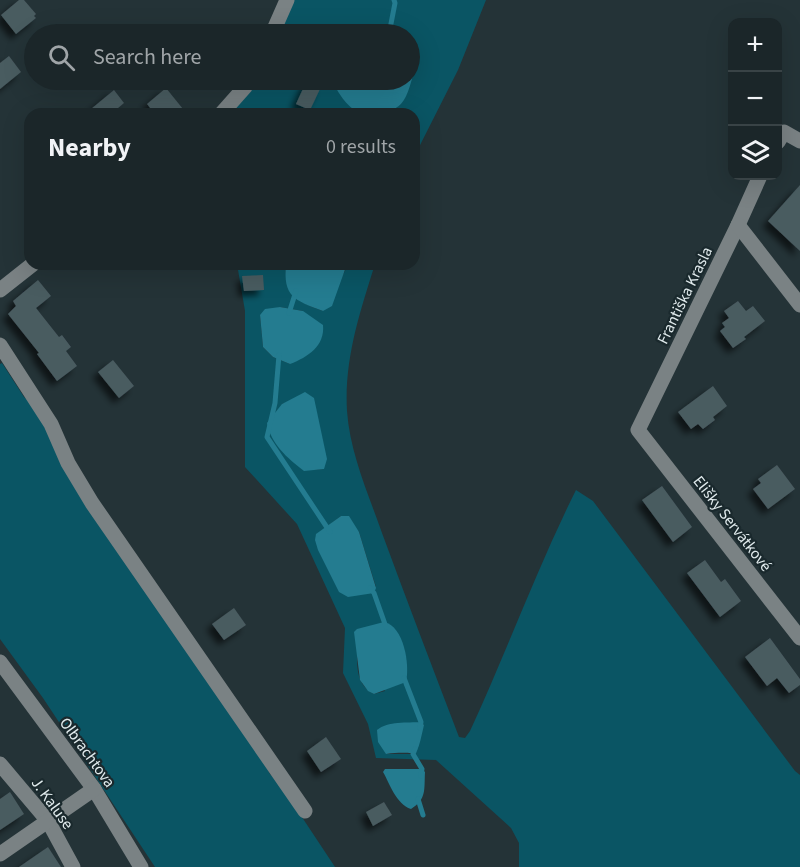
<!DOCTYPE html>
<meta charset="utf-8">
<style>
:root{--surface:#1b2629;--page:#283235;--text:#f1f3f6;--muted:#a0a5a8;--line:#394346}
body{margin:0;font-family:"Source Sans 3",sans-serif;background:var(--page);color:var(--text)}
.controls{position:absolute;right:18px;top:18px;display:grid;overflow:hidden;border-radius:12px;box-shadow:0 6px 24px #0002}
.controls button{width:54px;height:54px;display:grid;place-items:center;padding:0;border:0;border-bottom:2px solid var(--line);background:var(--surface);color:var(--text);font:30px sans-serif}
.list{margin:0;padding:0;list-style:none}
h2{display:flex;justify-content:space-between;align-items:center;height:78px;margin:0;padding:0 24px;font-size:26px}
h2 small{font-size:20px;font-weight:400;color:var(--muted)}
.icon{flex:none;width:33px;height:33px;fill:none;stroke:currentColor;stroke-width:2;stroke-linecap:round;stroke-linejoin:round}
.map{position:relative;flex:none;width:800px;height:867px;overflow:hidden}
.search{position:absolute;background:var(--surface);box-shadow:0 6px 24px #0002;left:24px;top:24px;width:396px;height:66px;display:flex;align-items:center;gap:15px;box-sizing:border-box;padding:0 21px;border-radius:33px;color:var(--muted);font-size:22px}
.panel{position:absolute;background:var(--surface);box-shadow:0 6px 24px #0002;left:24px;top:108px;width:396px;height:162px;border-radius:18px}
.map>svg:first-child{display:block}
.green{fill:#0a5564;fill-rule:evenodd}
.water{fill:#247c90}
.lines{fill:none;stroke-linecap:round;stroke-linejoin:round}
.stream{stroke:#247c90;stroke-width:5}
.building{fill:#4a5b60;filter:url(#shadow)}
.minor{stroke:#7a8284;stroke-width:15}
.labels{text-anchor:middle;stroke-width:4.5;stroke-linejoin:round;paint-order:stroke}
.street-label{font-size:16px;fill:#e1ebed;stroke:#1a292d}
</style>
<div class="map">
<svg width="800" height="867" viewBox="0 0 800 867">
<defs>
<filter id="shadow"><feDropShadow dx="-5.5" dy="5.5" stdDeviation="3" flood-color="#0009"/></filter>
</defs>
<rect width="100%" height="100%" fill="#243337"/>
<g class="green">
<path d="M293 0H486L458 70 414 157V114H229L255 80H333L355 110C375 114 383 111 401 104L414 69 410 63V34H277Z"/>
<path d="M237 264H286C284 295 296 301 323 311L346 269 347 264H375C360 312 344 359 347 411 350 453 368 493 382 533 407 601 433 669 459 737L465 738 470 731C507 651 537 568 576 490L593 501 795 771 800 775V867H519V843L511 828 436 760 376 758 368 724 343 673 345 628 297 524 245 467V311ZM280 307 303 311 290 364 273 357 263 347 260 315ZM293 400 324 469 304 470 282 404ZM341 516 359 532 376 587 316 535ZM357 653 385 691 374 694C357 685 357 669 357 653ZM424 724 413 754H386Z"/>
<path d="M2 363 24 397 31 403 259 752 270 774 280 784 335 867H155L43 698 0 639V364Z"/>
</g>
<g class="water">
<path d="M410 63 415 69C411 80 409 95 401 104 391 114 367 117 355 110 346 105 335 89 333 80H410Z"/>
<path d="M286 264H347L332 306 323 311C294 300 283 297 286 264Z"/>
<path d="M280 307 303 311 323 325C325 346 308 357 290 364L273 357 263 347 260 315 265 309Z"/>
<path d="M305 392 314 398 327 459 324 469 304 471C287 458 271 444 267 423L282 404Z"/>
<path d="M341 516H349L359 532 376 588 374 593 348 597 339 592 318 550 315 540 316 534Z"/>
<path d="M384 622C404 626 410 665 406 682L374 694 368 691 360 680 354 632 357 629Z"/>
<path d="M421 722 424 725C415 764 420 749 386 754L378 742 377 730C388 721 407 723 421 722Z"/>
<path d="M385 769H422L425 772C424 789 427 799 411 809 396 804 390 784 383 772Z"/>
</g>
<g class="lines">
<g class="stream">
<path d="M389 34 395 3 394 0"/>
<path d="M289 313 296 291"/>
<path d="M279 355 275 403 267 437 330 532"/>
<path d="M370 588 374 593 386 627"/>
<path d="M404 678 421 722 420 728"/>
<path d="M415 749 413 754 422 769 421 776"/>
<path d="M418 799 423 815"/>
</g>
</g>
<g class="building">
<path d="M19 0H24L36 14 34 16 36 18 16 34 1 15Z"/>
<path d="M9 56 21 72 0 89V63Z"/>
<path d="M307 80 321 87 310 110 296 104Z"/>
<path d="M166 88 187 114H155L147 104Z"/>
<path d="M114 90 124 103 111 114H85Z"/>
<path d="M800 185V251L768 221Z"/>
<path d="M263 275 264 290 244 291 242 276Z"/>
<path d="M38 280 51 296 36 308 59 337 62 335 71 347 66 351 77 366 57 381 37 354 39 353 8 314 16 306 13 301Z"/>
<path d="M738 301 746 311 753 306 765 321 744 337 746 339 733 348 720 331 725 327 722 323 729 318 724 311Z"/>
<path d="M113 360 134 386 119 398 98 372Z"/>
<path d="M713 386 727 406 713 417 715 420 703 429 698 424 691 429 678 412Z"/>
<path d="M777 465 795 489 768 509 753 489 761 483 758 479Z"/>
<path d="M662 486 692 527 673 542 642 500Z"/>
<path d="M705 560 721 582 725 579 741 601 720 617 687 573Z"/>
<path d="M234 608 246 625 224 640 212 624Z"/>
<path d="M770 638 800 679V685L789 693 777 678 767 686 745 657Z"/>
<path d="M326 737 341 759 321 772 307 751Z"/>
<path d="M10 792 24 814 0 830V799Z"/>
<path d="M384 802 392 815 373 826 366 812Z"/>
<path d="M48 847 61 867H19Z"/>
</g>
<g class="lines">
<g class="minor">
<path d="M272 34 287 0"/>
<path d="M221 114 245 87 249 80"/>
<path d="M778 142 784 132 800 141"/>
<path d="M760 176 738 225 638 430 800 638"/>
<path d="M738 225 800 305"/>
<path d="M0 290 33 264"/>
<path d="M0 345 51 424 68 463 92 503 305 811"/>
<path d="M0 662 94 789 141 867"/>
<path d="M0 764 48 821 73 867"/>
<path d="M0 854 94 789"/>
</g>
</g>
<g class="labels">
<g class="street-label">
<text transform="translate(684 295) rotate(-64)" y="6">Františka Krasla</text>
<text transform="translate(733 523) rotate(52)" y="6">Elišky Servátkové</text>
<text transform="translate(88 752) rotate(54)" y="6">Olbrachtova</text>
<text transform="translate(53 803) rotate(54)" y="6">J. Kaluse</text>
</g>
</g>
</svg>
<div class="controls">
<button>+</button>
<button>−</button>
<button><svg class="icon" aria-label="layers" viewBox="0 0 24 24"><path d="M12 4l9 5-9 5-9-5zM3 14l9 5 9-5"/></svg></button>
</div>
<div class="search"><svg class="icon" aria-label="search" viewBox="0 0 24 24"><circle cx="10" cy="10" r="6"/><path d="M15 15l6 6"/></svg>Search here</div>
<section class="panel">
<h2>Nearby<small>0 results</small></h2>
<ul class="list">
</ul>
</section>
</div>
